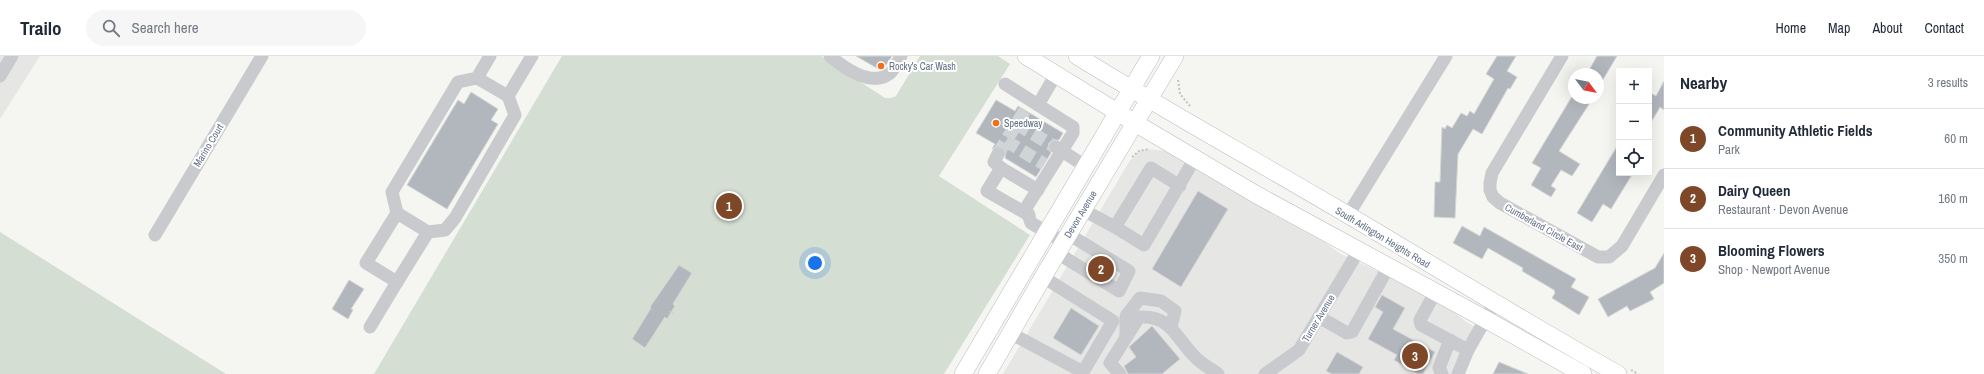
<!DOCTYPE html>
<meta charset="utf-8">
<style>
:root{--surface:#fff;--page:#f6f6f7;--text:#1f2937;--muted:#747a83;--line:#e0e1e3;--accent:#7e4828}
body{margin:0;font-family:"Archivo Narrow",sans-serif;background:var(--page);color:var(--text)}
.controls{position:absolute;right:12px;top:12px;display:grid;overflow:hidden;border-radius:0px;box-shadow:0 4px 16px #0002}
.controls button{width:36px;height:36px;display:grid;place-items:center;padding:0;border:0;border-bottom:1px solid var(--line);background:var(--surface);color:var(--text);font:20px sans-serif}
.compass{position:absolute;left:1568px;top:12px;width:36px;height:36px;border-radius:50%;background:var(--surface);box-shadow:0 4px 16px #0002;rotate:122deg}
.you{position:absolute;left:815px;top:207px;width:14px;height:14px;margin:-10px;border:3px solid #fff;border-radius:50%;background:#1a73e8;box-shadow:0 0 0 6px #1a73e833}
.badge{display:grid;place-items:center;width:26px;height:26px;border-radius:50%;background:var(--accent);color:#fff;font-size:13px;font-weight:700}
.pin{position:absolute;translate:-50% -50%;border:2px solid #fff;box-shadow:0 1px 4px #0006}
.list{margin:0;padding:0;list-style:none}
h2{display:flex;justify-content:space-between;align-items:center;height:52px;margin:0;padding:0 16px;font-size:17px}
h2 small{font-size:13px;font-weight:400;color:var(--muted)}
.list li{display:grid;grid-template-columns:26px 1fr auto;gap:12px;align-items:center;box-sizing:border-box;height:60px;padding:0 16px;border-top:1px solid var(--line)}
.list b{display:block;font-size:15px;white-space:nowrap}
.list p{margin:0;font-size:13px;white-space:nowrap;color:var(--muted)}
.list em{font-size:13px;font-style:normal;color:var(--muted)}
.icon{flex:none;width:22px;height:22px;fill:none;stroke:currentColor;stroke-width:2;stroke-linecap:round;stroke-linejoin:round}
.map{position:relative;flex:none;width:1664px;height:318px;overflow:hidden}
header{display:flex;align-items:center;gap:24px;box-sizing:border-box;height:56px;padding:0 20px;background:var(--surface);border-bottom:1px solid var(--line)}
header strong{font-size:19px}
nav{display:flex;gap:22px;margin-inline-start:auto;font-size:14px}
.search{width:280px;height:36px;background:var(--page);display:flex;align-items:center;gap:10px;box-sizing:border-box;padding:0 14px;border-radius:22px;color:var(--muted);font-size:15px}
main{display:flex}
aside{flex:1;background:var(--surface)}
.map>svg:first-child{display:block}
.built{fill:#e6e6e5}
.green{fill:#d5ded2}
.building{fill:#b2b7be;stroke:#d6d7d4}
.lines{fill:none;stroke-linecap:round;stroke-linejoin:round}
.minor-tunnel{stroke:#d0d4d6;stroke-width:13;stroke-dasharray:13 6;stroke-linecap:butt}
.major-casing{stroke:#babdc1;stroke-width:18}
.path{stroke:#c0c2c4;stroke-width:2;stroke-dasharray:2 2;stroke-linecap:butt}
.minor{stroke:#c8cace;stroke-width:13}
.major{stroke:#fff;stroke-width:17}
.poi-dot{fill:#f36e15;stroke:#fff;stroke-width:1.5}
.labels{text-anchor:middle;stroke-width:4;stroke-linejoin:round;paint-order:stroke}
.poi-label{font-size:10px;fill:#627085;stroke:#fff;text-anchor:start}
.street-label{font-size:10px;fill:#627085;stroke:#fff}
</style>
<header>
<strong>Trailo</strong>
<div class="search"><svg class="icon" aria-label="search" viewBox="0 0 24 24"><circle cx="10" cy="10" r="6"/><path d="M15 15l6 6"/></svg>Search here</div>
<nav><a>Home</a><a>Map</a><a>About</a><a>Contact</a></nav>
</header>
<main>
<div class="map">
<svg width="1664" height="318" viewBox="0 0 1664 318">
<rect width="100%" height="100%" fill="#f5f6f1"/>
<g class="built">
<path d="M0 0H40L0 63Z"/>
<path d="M1147 93 1165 95 1322 184 1339 197 1384 218 1452 254 1466 266 1479 273 1458 318H1003L1129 106 1139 95Z"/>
</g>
<g class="green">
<path d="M562 0H821L885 42H891L896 40 920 0H998L1010 8 939 120 1030 179 944 318H374Z"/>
<path d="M0 176 226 318H0Z"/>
</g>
<g class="building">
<path d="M856 0H892L885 11 880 14Z"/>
<path d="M1497 0H1516L1507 15 1517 21 1510 33 1508 32 1482 78 1473 73 1458 98 1455 162 1434 161 1435 126H1440L1442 71 1445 73 1447 69 1452 72 1461 57 1467 60 1470 55 1474 58 1494 23 1486 18Z"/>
<path d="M1597 0H1617L1598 32V18H1587Z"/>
<path d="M1664 25V54L1660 51 1649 70V36L1656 40Z"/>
<path d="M471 36 498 53 491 64 498 68 447 153 407 129 458 44 464 48Z"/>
<path d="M1574 37V42H1593L1559 95 1580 108 1572 120 1561 114 1551 130 1556 133 1551 141 1531 129 1541 112 1532 107Z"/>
<path d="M996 44 1015 55 1018 50 1063 77 1059 84H1053L1049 87 1048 91 1051 97 1036 121 1005 102 1006 97 1002 91 997 90 992 93 995 88 976 77Z"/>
<path d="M1619 87V117H1633L1611 153 1603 148 1592 166 1577 157Z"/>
<path d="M1198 135 1228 153 1181 231 1152 213Z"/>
<path d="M1462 170 1480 180 1484 171 1576 223 1571 231 1589 241 1579 259 1552 242 1555 237 1554 234 1522 215 1523 212 1488 192 1482 203 1453 187Z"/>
<path d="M1664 197V227L1650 236 1654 243 1630 255 1627 250 1608 261 1598 243 1655 212Z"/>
<path d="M1094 203 1114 215 1110 220 1091 208Z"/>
<path d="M679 209 692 217 673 248 675 250 667 263 665 261 645 292 632 283 651 252 650 251Z"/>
<path d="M349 224 364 233 351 253 353 254 348 263 332 253Z"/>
<path d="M1382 239 1405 252 1393 273 1435 296 1423 318H1418L1394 304 1397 299 1368 283 1383 256 1375 251Z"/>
<path d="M1071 252 1099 270 1081 299 1053 282Z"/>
<path d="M1152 270 1180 303 1162 318H1128L1124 310 1136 301 1129 291Z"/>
<path d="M1337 296 1363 311 1359 318H1332L1326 315Z"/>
<path d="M1499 306 1528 318H1493Z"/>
</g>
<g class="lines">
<g class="minor-tunnel">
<path d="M1017 68 1055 91"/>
<path d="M1006 85 1044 108"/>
<path d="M998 98 1025 54"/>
</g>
<g class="major-casing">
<g id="major">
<path d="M1026 0 1135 67 1257 139 1485 263 1583 318"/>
<path d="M1077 0C1163 53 1251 102 1338 153 1431 208 1523 265 1618 318"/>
<path d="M963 318 1151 0"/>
<path d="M987 318 1043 221 1175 0"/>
</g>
</g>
<g class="path">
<path d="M1178 24 1180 38 1190 50"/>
<path d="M1132 101 1139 95 1149 93"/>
<path d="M669 255 673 257"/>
<path d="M1631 314 1638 318"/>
</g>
<g class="minor">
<path d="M830 0C844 12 871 31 889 18 894 15 898 5 901 0"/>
<path d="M1562 0 1492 117 1490 127V134L1493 141 1500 147 1598 201H1609L1622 190 1664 119"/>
<path d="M1056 18 1038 49 1073 71V77L1026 152 1031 167 1064 186"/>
<path d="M0 20 12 0"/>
<path d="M477 22 508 40 515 59 455 162 445 174 428 176 397 157 392 136 458 26 477 22 490 0"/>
<path d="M1005 28 1038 49"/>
<path d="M508 40 532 0"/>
<path d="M1056 91 1085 110"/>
<path d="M998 98 994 106 1001 112"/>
<path d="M1180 130 1151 112 1115 171 1144 189 1195 102"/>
<path d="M1083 154 1115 171"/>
<path d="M397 157 366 207 397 226 428 176"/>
<path d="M1029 159 987 135 1001 112 1038 134"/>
<path d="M1348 159 1446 0"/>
<path d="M155 179 262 0"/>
<path d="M1057 197 1119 235 1129 215 1068 178"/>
<path d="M1436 235 1420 264 1421 269 1468 294"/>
<path d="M1319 261 1347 277 1352 276 1389 210"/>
<path d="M370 271 397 226"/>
<path d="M1010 277 1083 316 1113 265 1043 221"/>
<path d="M1126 280V260L1140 242 1161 245 1175 255 1171 271"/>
<path d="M1120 318 1110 307 1139 261C1170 259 1175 280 1194 300 1200 307 1210 312 1218 318"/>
<path d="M1265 318 1299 294 1359 194"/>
<path d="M1442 318 1439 312 1450 284"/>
<path d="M1458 318 1468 294 1494 248"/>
</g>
<use href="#major" class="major"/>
</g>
<g class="poi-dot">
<circle cx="881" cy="10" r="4"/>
<circle cx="996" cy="67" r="4"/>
</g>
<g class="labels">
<g class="poi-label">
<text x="889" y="14">Rocky's Car Wash</text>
<text x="1004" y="71">Speedway</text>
</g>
<g class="street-label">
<text transform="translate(208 89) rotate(-59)" y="4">Marino Court</text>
<text transform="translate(1080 158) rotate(-59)" y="4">Devon Avenue</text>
<text transform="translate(1544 171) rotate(29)" y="4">Cumberland Circle East</text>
<text transform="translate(1383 181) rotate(31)" y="4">South Arlington Heights Road</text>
<text transform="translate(1318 262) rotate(-59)" y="4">Turner Avenue</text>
</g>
</g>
</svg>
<div class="controls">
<button>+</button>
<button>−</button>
<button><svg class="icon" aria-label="locate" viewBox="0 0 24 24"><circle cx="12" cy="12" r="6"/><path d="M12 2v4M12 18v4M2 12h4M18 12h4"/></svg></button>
</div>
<svg class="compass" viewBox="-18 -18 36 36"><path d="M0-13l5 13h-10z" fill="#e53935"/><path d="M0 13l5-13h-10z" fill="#747a83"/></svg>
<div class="you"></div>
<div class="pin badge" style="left:729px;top:150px">1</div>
<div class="pin badge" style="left:1101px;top:213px">2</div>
<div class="pin badge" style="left:1415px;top:300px">3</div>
</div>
<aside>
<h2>Nearby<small>3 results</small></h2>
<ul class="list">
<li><span class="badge">1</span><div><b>Community Athletic Fields</b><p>Park</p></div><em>60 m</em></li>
<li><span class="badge">2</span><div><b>Dairy Queen</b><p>Restaurant · Devon Avenue</p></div><em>160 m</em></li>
<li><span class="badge">3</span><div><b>Blooming Flowers</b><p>Shop · Newport Avenue</p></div><em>350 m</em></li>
</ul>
</aside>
</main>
